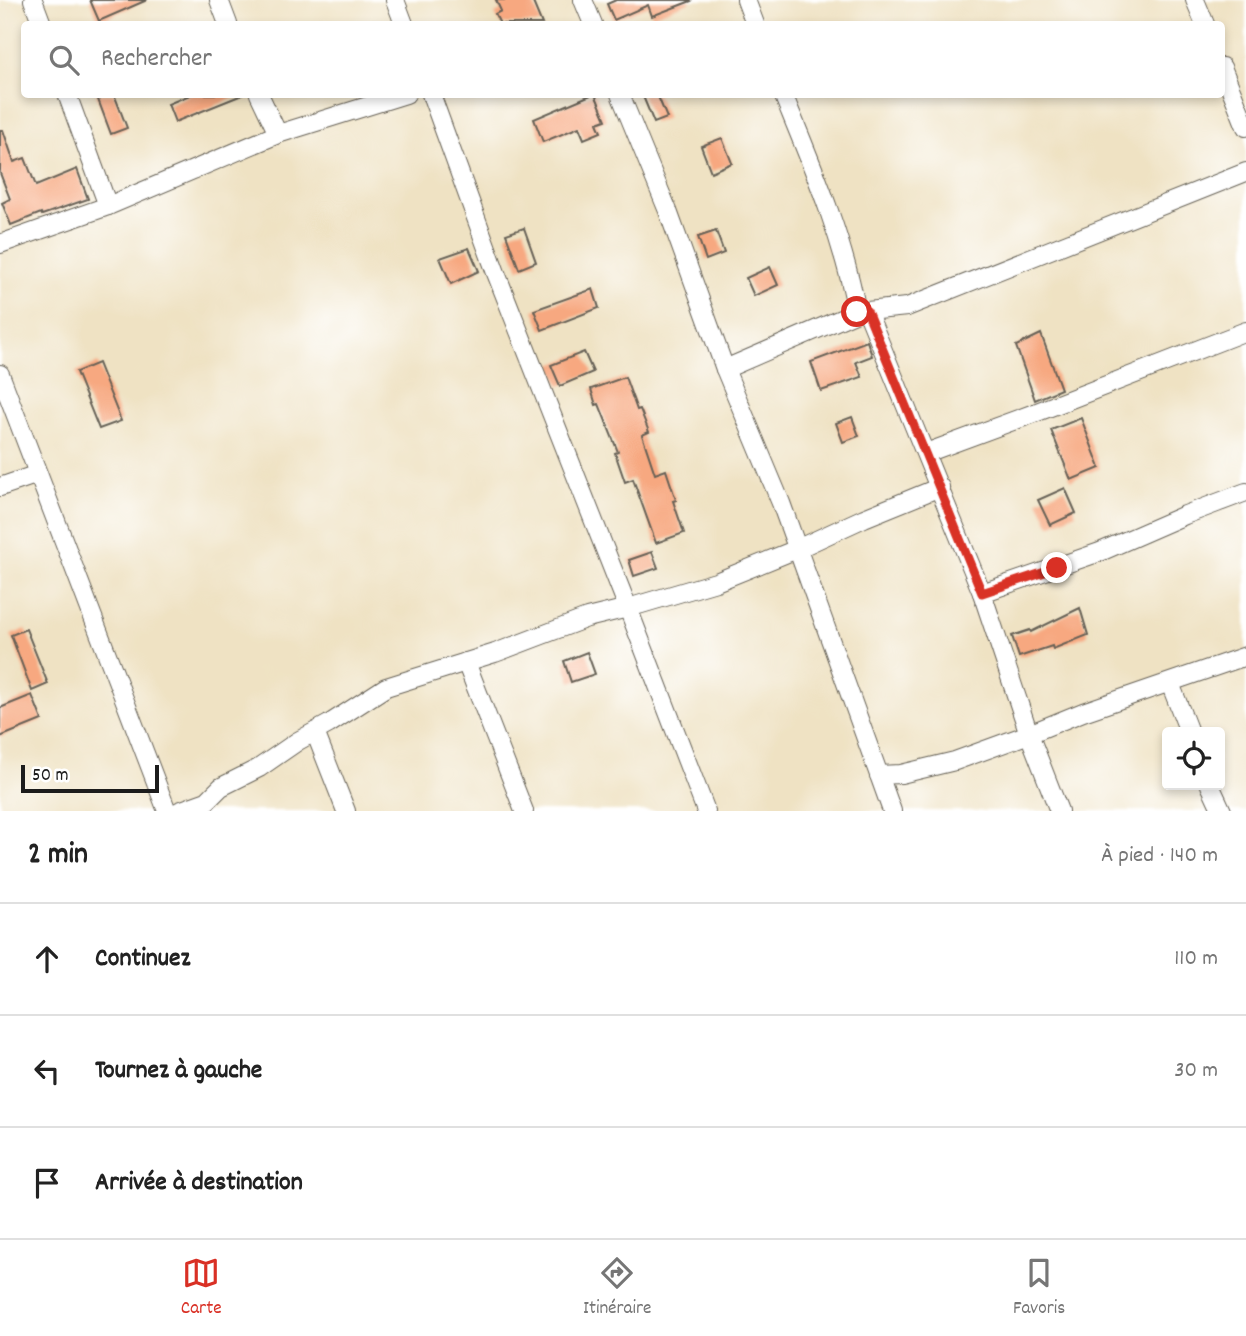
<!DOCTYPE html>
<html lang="fr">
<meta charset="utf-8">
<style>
:root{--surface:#fff;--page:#f6f6f6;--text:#222;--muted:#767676;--line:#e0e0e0;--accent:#d93025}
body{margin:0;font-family:Dekko,sans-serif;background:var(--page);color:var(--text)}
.controls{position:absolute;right:21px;bottom:21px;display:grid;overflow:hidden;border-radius:7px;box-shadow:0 4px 10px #0003}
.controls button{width:63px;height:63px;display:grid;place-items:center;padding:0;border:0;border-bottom:2px solid var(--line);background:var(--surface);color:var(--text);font:35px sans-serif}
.scale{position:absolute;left:21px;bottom:18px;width:138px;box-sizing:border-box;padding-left:7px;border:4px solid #1c1c1c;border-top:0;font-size:19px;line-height:24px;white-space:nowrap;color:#1c1c1c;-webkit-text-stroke:5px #fff;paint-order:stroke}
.stop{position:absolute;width:21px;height:21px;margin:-16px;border:5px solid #d93025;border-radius:50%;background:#fff}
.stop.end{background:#d93025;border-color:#fff;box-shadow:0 2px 7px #0008}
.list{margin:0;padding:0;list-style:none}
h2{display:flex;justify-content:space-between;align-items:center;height:91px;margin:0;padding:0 28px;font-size:30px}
h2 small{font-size:23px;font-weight:400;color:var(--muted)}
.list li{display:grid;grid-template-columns:46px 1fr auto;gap:21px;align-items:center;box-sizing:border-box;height:112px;padding:0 28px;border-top:2px solid var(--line)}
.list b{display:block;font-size:26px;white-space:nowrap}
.list em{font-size:23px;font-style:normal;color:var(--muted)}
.icon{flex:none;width:38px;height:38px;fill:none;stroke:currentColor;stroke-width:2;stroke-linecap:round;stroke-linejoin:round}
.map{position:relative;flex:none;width:1246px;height:811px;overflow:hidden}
.search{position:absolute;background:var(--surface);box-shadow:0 4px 10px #0003;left:21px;right:21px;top:21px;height:77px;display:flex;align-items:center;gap:18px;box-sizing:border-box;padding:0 24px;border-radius:7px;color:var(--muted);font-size:26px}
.sheet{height:427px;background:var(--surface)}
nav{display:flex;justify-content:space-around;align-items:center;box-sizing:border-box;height:98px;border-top:2px solid var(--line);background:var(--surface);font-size:19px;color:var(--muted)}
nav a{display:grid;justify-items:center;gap:4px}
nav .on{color:var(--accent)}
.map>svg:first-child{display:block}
.building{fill:#f7a880}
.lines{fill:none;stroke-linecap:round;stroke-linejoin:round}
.street-casing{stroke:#666156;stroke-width:20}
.street{stroke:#fff;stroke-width:18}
.route{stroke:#d93025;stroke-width:9}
</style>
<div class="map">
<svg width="1246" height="811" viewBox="0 0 1246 811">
<rect width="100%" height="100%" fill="#fff"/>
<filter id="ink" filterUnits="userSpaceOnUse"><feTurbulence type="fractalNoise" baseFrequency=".0143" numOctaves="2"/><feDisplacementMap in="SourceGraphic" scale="14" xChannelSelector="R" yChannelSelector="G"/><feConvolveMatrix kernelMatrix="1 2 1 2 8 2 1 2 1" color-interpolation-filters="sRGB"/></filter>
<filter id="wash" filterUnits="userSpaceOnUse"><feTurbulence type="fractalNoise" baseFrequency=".00686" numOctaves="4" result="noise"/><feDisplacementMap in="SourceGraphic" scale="28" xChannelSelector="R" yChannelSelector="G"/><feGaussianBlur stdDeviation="1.57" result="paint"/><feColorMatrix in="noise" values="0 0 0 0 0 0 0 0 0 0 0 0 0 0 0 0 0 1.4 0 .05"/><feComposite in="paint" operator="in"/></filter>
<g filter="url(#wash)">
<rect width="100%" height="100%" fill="#efe2c3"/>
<g id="blocks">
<g class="building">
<path d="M90 0H147L99 21Z"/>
<path d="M496 0H532L542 24H500L495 14 501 11Z"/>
<path d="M616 0H690L691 1 652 16 648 5 614 20 607 4Z"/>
<path d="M96 94H114L127 128 111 134Z"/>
<path d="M192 94H242V95L175 122 168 104Z"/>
<path d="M593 94H595L606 120 597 123 601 132 584 139 579 127 543 142 534 119Z"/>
<path d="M642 94H657L667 118 654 123Z"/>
<path d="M0 130H3L14 162 25 158 36 186 77 169 88 199 42 215 41 213 11 225 2 203 10 199 0 173Z"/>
<path d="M722 138 732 163 711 172 701 146Z"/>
<path d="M524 228 536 262 519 269 506 234Z"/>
<path d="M716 231 724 253 706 260 698 237Z"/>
<path d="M469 248 479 271 451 284 440 258Z"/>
<path d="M770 267 778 285 754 296 746 278Z"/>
<path d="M593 289 599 308 542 330 534 310Z"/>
<path d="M1041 334 1061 389 1035 400 1016 346Z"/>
<path d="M867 341 872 356 856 362 862 377 821 391 811 362Z"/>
<path d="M584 352 593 372 560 386 551 365Z"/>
<path d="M98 363 121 421 99 429 76 372Z"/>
<path d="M625 377 637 410 640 409 649 432 642 435 655 474 666 470 676 500 673 501 684 533 656 543 633 479 625 482 615 453 618 452 599 404 596 405 591 389Z"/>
<path d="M852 417 859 436 843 442 836 423Z"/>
<path d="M1081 418 1100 468 1071 480 1051 430Z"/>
<path d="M1065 488 1076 513 1050 525 1038 500Z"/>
<path d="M652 552 658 568 634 576 629 560Z"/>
<path d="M1080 608 1088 635 1053 649 1052 646 1019 657 1012 636 1030 630 1031 632Z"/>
<path d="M26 629 48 684 32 691 11 635Z"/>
<path d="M587 652 595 674 571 682 564 661Z"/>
<path d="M32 695 42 720 0 737V708Z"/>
</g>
</g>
</g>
<g filter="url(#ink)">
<use href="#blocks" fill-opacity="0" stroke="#666156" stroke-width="2"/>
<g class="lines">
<g class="street-casing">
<g id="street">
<path d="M33 0 42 24"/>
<path d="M219 0 228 24"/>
<path d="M395 0 404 24"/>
<path d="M583 0 593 24"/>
<path d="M746 0 755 24"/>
<path d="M1195 0 1205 24"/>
<path d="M1222 67 1246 127"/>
<path d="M67 94 108 206"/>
<path d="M259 94 278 134"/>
<path d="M431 94 496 273 628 608 706 811"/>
<path d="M620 94 668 211 725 369 781 503 892 811"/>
<path d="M783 94C812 165 843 237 857 312"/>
<path d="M0 244 108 206 278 134 406 94"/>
<path d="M867 311 982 593 1029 734 1059 811"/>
<path d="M725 369 857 312 907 307 1246 172"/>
<path d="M0 374 167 811"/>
<path d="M926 453 1032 414 1246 331"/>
<path d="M0 487 38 474"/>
<path d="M982 593 1100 552 1185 515 1246 492"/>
<path d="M466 662 524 811"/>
<path d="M1170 683 1189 732"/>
<path d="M315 732 346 811"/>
<path d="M879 775 901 774 955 761 1029 734 1083 712 1246 656"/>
<path d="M1210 785 1222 811"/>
<path d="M179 811 207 801 221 787 259 768 298 741 329 724 386 687 495 653 587 618 628 608 716 582 797 549 864 518 940 487"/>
</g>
</g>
<use href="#street" class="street"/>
</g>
</g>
<g class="lines" filter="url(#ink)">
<path class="route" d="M857 312 867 311 982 593 1057 568"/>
</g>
</svg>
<div class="controls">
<button><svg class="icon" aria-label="locate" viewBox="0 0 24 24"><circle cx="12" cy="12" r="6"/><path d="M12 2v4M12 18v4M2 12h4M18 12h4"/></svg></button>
</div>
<div class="scale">50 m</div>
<div class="stop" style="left:857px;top:312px"></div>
<div class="stop end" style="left:1057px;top:568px"></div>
<div class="search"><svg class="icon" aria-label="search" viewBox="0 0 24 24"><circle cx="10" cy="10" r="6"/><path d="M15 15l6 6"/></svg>Rechercher</div>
</div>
<section class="sheet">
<h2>2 min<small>À pied · 140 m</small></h2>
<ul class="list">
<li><svg class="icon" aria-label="ahead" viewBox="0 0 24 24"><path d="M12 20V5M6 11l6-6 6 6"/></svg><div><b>Continuez</b></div><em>110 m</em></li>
<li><svg class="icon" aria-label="left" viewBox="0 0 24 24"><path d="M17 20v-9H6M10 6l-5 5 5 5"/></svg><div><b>Tournez à gauche</b></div><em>30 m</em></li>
<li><svg class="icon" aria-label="arrive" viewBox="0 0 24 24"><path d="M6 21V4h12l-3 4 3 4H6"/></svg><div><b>Arrivée à destination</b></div></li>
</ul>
</section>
<nav>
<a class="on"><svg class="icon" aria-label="map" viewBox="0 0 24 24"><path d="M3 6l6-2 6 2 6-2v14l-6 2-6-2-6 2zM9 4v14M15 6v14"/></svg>Carte</a>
<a><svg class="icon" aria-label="directions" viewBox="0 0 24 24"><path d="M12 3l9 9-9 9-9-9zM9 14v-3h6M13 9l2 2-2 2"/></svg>Itinéraire</a>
<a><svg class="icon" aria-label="saved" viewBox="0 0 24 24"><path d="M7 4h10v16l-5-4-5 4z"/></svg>Favoris</a>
</nav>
